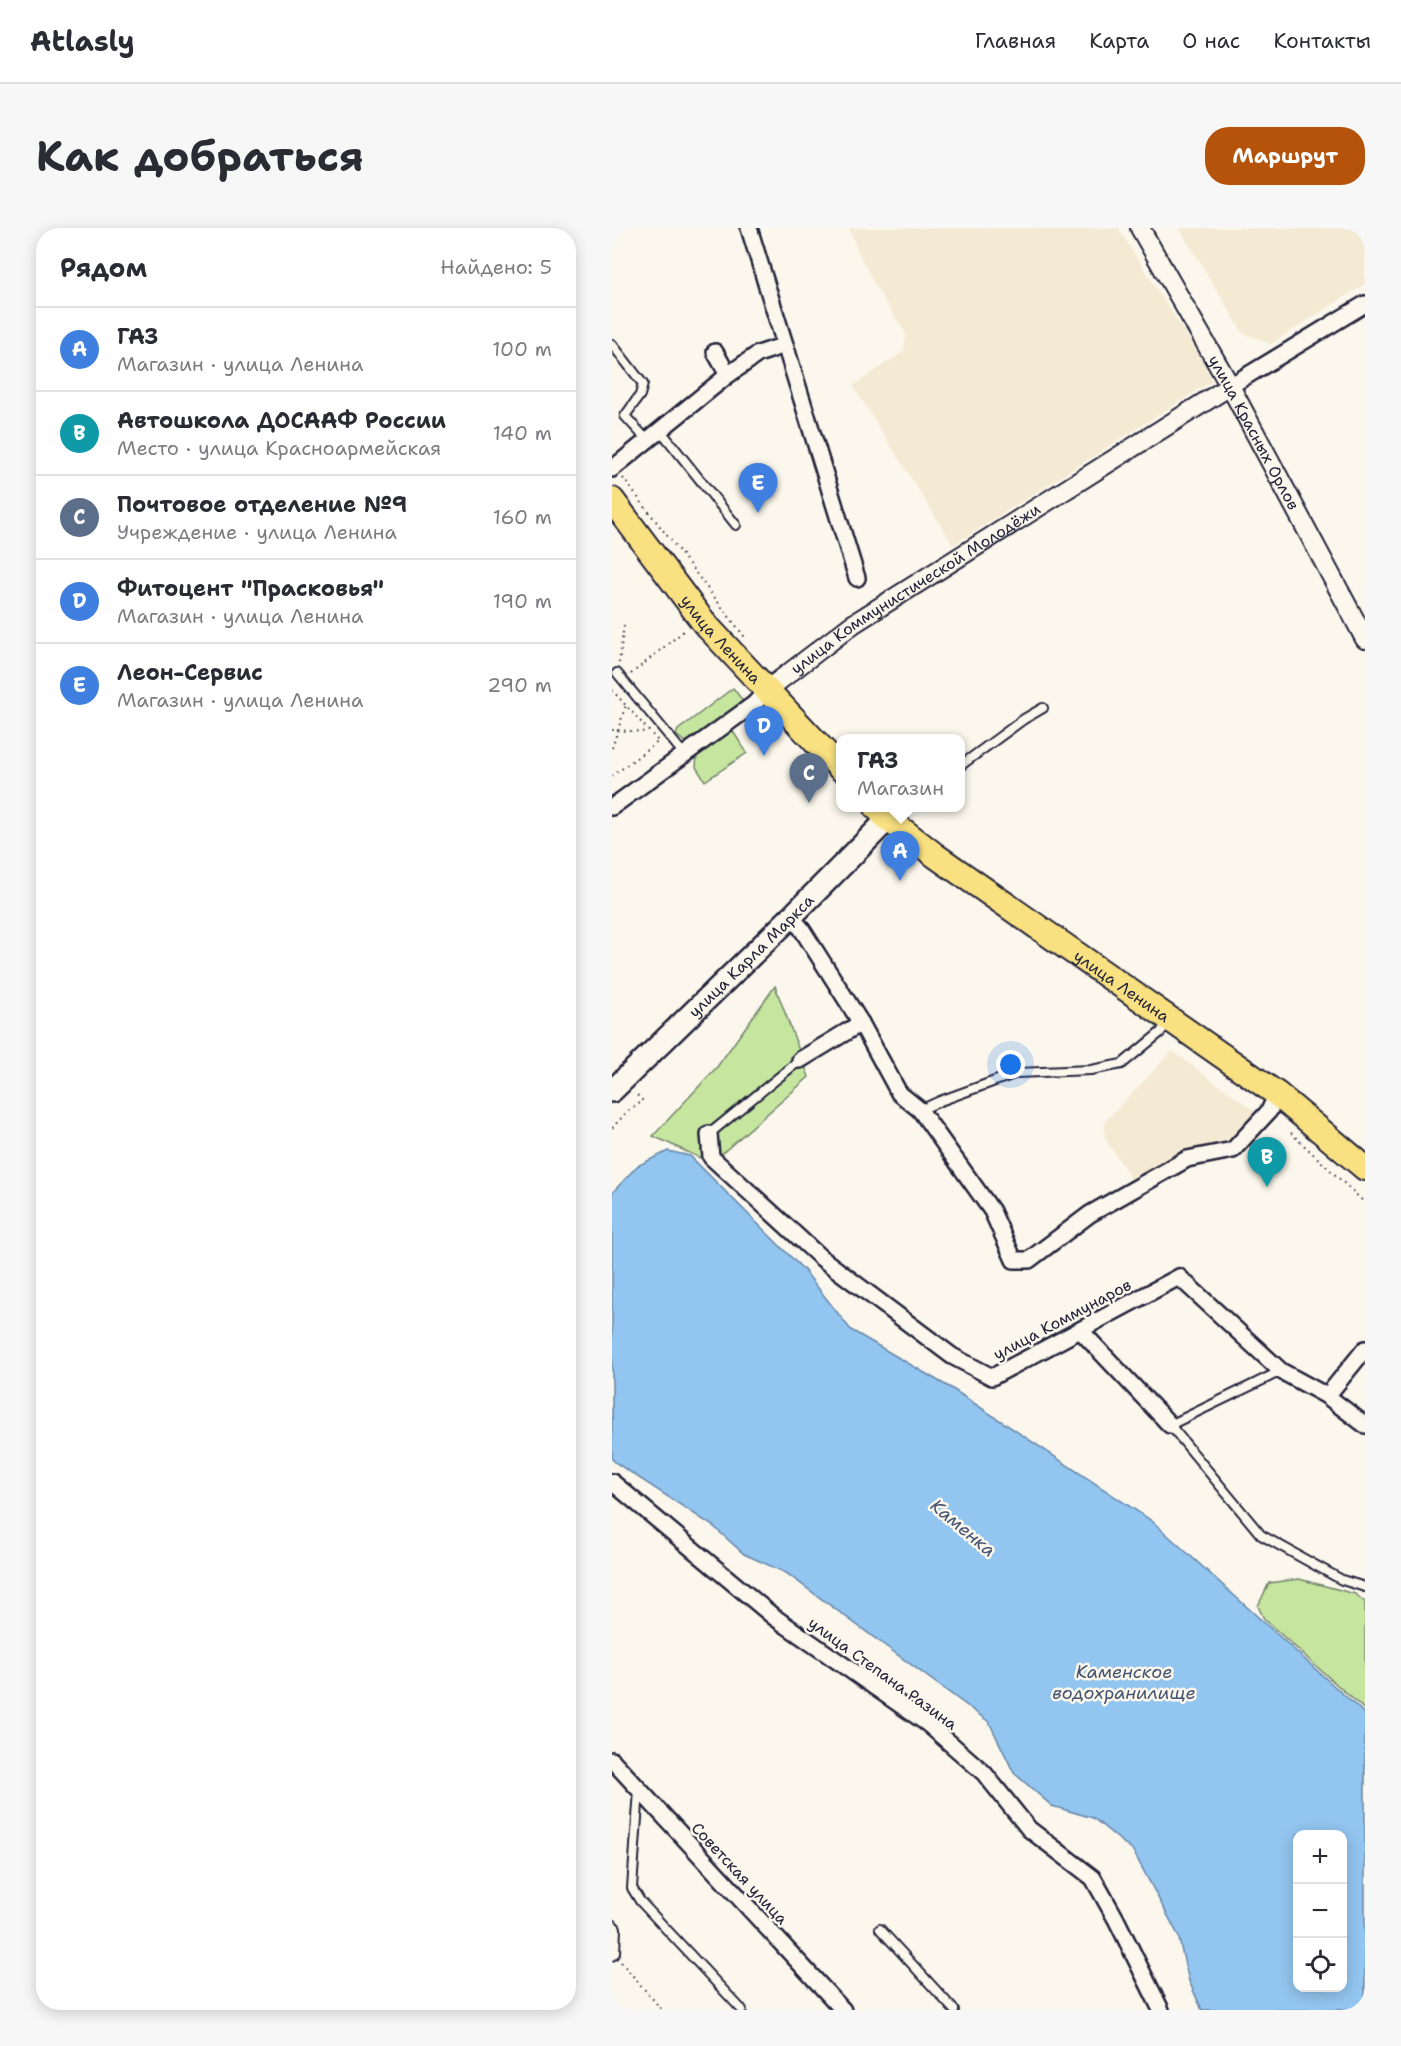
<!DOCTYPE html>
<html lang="ru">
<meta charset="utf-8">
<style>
:root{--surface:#fff;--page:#f7f7f7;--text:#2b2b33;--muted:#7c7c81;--line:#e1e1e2;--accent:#b45309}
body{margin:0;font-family:"Shantell Sans",sans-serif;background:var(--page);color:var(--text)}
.controls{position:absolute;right:18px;bottom:18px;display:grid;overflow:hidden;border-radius:12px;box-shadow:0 3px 15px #0003}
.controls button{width:54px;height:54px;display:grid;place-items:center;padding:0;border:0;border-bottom:2px solid var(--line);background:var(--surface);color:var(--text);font:30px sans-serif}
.you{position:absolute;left:399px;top:837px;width:21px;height:21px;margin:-15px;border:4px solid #fff;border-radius:50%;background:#1a73e8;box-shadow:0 0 0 9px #1a73e833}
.badge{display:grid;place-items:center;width:39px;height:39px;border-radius:50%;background:var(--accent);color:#fff;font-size:20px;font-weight:700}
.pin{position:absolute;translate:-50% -50px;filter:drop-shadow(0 2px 3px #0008)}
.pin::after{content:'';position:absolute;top:32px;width:21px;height:18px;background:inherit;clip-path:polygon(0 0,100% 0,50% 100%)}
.popup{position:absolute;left:224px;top:506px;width:129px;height:78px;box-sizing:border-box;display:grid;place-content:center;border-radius:12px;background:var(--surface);filter:drop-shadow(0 2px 4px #0005);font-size:20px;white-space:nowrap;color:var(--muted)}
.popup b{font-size:22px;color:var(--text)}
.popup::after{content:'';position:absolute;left:50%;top:100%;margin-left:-12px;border:12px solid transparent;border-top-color:var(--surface)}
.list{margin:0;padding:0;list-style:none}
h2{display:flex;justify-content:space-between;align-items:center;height:78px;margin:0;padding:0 24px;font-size:26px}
h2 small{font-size:20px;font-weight:400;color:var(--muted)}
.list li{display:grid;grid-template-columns:39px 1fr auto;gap:18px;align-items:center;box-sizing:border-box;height:84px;padding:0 24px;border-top:2px solid var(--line)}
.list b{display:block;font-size:22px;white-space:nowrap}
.list p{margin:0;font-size:20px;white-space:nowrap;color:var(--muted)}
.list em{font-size:20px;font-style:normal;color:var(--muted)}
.icon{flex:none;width:33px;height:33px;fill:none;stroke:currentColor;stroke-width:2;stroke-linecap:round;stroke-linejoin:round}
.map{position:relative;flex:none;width:753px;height:1782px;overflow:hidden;border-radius:24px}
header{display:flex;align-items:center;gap:36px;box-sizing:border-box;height:84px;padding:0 30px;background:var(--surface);border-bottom:2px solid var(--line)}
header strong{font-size:28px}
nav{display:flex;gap:33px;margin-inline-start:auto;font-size:21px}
.intro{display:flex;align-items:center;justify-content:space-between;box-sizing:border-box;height:144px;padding:0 36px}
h1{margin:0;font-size:42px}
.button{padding:15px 27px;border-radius:24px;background:var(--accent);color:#fff;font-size:21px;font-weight:700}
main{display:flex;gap:36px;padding:0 36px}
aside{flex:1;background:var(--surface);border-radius:24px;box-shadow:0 3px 15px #0003}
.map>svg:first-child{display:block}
.built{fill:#f4ead3}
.green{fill:#c6e69f;stroke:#74846d;stroke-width:1.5}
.water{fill:#92c5ef;stroke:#6584a7;stroke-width:1.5;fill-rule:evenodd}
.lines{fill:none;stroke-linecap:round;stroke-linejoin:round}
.service-casing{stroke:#22223b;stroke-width:12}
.minor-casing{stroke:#22223b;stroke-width:20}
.tertiary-casing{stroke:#22223b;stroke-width:22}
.secondary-casing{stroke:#22223b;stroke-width:26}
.primary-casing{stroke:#22223b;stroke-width:28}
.path{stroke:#22223b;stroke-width:2;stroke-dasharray:1.5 4.5;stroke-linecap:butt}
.service{stroke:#fbf7ec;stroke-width:8}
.minor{stroke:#fbf7ec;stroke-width:15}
.tertiary{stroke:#fbf7ec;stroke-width:18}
.secondary{stroke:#fbf7ec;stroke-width:21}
.primary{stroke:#f9e181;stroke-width:24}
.labels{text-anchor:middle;stroke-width:5;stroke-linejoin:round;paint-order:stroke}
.street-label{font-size:16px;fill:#22223b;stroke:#fbf7ec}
.water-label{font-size:18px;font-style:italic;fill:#445371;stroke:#fbf7ec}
</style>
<header>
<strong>Atlasly</strong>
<nav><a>Главная</a><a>Карта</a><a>О нас</a><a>Контакты</a></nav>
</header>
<div class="intro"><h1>Как добраться</h1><a class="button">Маршрут</a></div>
<main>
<aside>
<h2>Рядом<small>Найдено: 5</small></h2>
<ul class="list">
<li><span class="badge" style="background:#3f7fe0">A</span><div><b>ГАЗ</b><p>Магазин · улица Ленина</p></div><em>100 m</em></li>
<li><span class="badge" style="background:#0f9aa8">B</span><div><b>Автошкола ДОСААФ России</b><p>Место · улица Красноармейская</p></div><em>140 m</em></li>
<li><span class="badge" style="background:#5c6f8a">C</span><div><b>Почтовое отделение №9</b><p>Учреждение · улица Ленина</p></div><em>160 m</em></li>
<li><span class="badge" style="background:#3f7fe0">D</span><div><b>Фитоцент &quot;Прасковья&quot;</b><p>Магазин · улица Ленина</p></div><em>190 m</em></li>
<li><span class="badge" style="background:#3f7fe0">E</span><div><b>Леон-Сервис</b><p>Магазин · улица Ленина</p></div><em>290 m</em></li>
</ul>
</aside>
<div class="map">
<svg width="753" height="1782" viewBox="0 0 753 1782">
<rect width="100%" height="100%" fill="#fbf7ec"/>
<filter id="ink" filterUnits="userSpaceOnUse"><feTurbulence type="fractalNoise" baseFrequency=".0167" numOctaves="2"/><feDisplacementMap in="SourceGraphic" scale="12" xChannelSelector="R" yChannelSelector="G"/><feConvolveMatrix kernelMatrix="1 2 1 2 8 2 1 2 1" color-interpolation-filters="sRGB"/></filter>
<g filter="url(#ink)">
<g class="built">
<path d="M237 0H506L592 135 600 153 341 317 241 158 292 123 294 106 265 61 246 24Z"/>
<path d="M567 0H753V56L659 116 631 105Z"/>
<path d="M560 823 644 884 615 918 565 927 521 954 493 910V894Z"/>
</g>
<g class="green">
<path d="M121 460 131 473 125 479 79 512 73 514 64 507 66 502Z"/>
<path d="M120 502 135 525 93 553 84 539 85 527Z"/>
<path d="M163 758 197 849 99 935 41 908 105 839Z"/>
<path d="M687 1351 743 1366 753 1374V1482L652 1391 646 1378 657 1355Z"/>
</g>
<path class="water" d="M56 923 78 928 192 1042 239 1102 342 1162 540 1293 753 1486V1782H590L577 1753 566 1707 521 1623 481 1590 440 1578 402 1545 377 1494 174 1345 132 1326 101 1298 4 1235 0 1231V965L25 938ZM686 1606H730V1760H686Z"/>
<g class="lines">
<g class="service-casing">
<g id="service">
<path d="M0 116 31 156 28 167 13 188 35 212"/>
<path d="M49 203 124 297"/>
<path d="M5 445 71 525"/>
<path d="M348 538 412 491 431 480"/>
<path d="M308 882 328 873 405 845 479 842 510 836 549 804 555 794"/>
<path d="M97 906 188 832"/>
<path d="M669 1143 558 1197 649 1307 730 1352 753 1359"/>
<path d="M27 1562 20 1660 28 1673 130 1782"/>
<path d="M0 1696 4 1700 3 1725 0 1728"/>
<path d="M268 1701 342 1782"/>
</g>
</g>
<g class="minor-casing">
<g id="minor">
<path d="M137 0 245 350"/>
<path d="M103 124 116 147"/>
<path d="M618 158 753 76"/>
<path d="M0 241 116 147 146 126 173 117"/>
<path d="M0 579 142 476 155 462"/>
<path d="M179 689 189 700 249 795 287 865 308 882 380 983 402 1032H417L478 986 575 931 621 922 657 883 665 866"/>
<path d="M188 832 249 795"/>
<path d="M97 906 99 929 208 1029 340 1128 380 1149 567 1049 669 1143 715 1168 753 1197"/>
<path d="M468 1102 558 1197"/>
<path d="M715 1168 753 1121"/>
<path d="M0 1254 162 1389 316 1496 372 1545 417 1601 481 1650 504 1691 549 1782"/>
<path d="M0 1532 231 1782"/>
</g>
</g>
<g class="tertiary-casing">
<g id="tertiary">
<path id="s1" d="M528 0 618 158 753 411"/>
<path id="s2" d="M155 462 241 396 618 158"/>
</g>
</g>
<g class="secondary-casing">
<g id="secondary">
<path id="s3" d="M0 863 179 689 276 591"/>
</g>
</g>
<g class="primary-casing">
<g id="primary">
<path id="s4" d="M0 272 93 396 228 540"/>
<path id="s5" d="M265 580 276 591 324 628 665 866 753 940"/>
</g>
</g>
<g class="path">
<path d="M11 250 135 412"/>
<path d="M7 435 12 397"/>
<path d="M19 446 73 402"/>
<path d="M0 462 46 513"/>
<path d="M0 502 36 504"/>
<path d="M0 520 14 477"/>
<path d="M0 548 47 513"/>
<path d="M273 619 285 622"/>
<path d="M0 900 16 883 31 873 22 864"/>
<path d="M679 905 753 975"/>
<path d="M9 1734 50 1782"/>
</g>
<use href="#service" class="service"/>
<use href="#minor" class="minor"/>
<use href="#tertiary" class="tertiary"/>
<use href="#secondary" class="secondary"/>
<use href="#primary" class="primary"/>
</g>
</g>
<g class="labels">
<g class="street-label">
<text dy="6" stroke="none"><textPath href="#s1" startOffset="234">улица Красных Орлов</textPath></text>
<text dy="6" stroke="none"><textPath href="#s2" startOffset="180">улица Коммунистической Молодёжи</textPath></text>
<text dy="6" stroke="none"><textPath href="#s4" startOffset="177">улица Ленина</textPath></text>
<text dy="6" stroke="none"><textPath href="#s3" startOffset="194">улица Карла Маркса</textPath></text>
<text dy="6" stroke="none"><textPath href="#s5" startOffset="303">улица Ленина</textPath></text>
<text transform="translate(450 1091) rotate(-28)" y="6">улица Коммунаров</text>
<text transform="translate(271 1445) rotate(36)" y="6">улица Степана Разина</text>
<text transform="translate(128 1645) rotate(47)" y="6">Советская улица</text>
</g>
<g class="water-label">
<text transform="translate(351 1300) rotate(40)" y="6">Каменка</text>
<text x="512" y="1450">Каменское<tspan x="512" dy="21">водохранилище</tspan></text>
</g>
</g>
</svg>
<div class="controls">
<button>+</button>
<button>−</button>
<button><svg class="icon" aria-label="locate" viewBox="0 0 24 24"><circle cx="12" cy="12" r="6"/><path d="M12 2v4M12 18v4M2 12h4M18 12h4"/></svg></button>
</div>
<div class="you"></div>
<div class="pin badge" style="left:288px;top:653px;background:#3f7fe0">A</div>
<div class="popup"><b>ГАЗ</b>Магазин</div>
<div class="pin badge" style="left:655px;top:959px;background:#0f9aa8">B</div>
<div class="pin badge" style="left:197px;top:575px;background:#5c6f8a">C</div>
<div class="pin badge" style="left:152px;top:528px;background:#3f7fe0">D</div>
<div class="pin badge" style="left:146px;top:285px;background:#3f7fe0">E</div>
</div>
</main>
